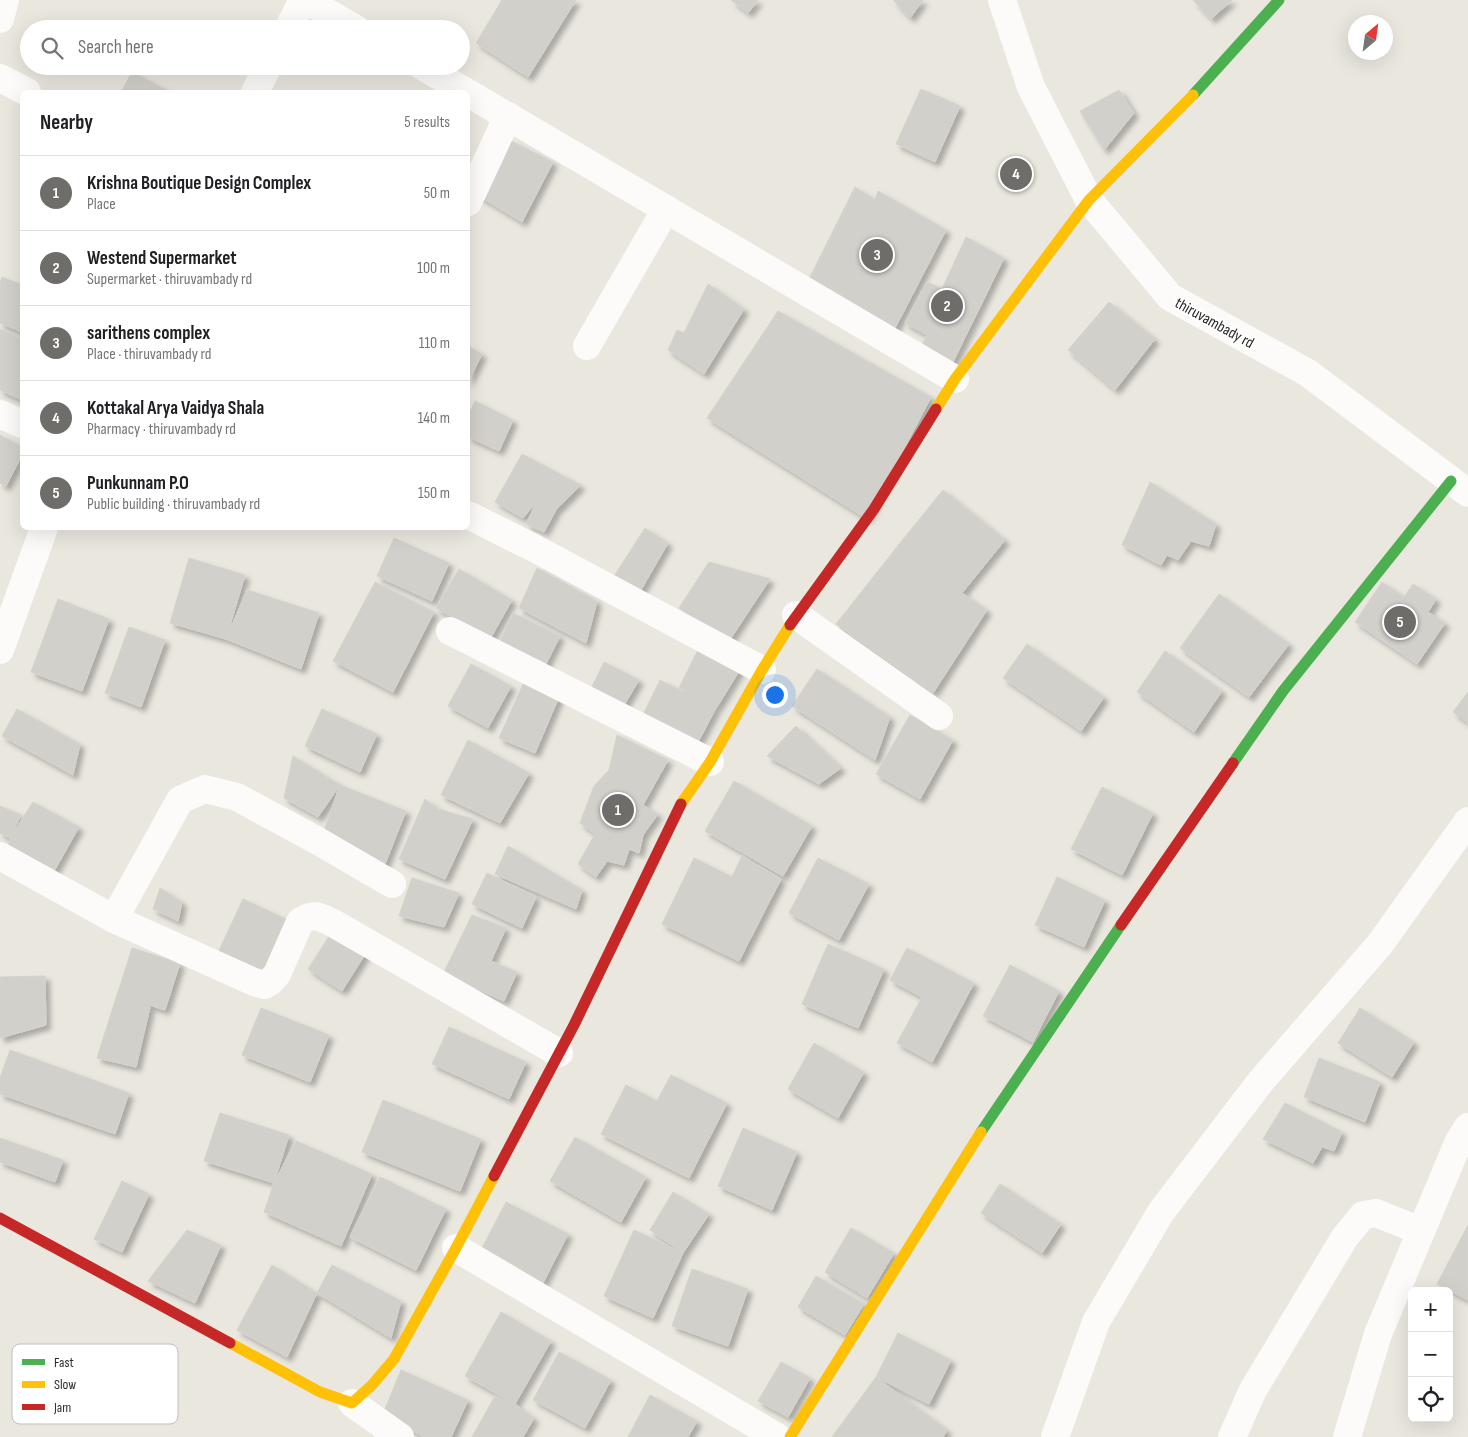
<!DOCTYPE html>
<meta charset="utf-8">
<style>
:root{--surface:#fff;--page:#f6f6f6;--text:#202124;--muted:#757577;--line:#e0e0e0;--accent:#6e6d6a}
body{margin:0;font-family:"Sofia Sans Condensed",sans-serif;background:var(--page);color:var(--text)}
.controls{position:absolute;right:15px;bottom:15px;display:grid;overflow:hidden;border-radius:8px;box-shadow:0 5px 20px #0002}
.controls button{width:45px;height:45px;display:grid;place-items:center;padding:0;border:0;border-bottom:1px solid var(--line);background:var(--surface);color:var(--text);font:25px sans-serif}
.compass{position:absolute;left:1348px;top:15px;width:45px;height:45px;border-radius:50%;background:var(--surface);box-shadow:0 5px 20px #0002;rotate:29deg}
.you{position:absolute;left:774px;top:694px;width:18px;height:18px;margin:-12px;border:4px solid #fff;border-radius:50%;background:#1a73e8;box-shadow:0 0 0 8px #1a73e833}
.badge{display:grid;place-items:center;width:32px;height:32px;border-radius:50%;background:var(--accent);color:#fff;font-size:16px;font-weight:700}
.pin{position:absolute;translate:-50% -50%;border:2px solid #fff;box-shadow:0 1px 5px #0006}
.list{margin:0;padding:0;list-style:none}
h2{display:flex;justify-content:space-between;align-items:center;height:65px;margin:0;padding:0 20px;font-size:21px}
h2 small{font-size:16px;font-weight:400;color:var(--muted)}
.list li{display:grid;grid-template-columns:32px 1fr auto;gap:15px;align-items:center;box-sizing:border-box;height:75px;padding:0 20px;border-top:1px solid var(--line)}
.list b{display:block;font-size:19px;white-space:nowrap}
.list p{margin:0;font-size:16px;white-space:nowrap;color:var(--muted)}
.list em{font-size:16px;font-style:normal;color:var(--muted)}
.icon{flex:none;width:28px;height:28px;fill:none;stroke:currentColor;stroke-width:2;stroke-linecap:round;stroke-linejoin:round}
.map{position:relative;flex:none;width:1468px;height:1437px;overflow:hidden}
.search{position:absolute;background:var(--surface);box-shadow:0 5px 20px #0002;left:20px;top:20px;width:450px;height:55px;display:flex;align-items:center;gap:12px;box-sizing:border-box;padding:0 18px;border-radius:28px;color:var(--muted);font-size:19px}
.panel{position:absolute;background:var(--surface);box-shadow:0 5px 20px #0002;left:20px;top:90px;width:450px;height:440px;border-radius:8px}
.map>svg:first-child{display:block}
.building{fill:#d2d0cb;stroke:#d5d2cc;filter:url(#shadow)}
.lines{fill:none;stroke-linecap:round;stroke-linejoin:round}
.street{stroke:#fcfbfa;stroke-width:28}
.fast{stroke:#4caf50;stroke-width:11}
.slow{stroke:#ffc107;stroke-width:11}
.jam{stroke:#c62828;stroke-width:11}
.labels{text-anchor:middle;stroke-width:4;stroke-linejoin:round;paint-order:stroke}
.street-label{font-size:16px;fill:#2b2b2b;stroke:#fff}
.key{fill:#fff;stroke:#bfbfbf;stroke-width:1}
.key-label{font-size:14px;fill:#2b2b2b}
</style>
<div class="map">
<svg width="1468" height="1437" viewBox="0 0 1468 1437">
<defs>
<filter id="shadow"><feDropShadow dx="4.5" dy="4.5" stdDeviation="2.5" flood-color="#0004"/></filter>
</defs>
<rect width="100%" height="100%" fill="#eae7df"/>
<g class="building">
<path d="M502 0H576L528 77 476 43Z"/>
<path d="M731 0H758L748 13Z"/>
<path d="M893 0H923L910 18Z"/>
<path d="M1193 0H1232L1211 19Z"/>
<path d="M132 72 170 92H121Z"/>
<path d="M921 89 960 106 935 162 896 144Z"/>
<path d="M1119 90 1134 113 1104 150 1080 111Z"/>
<path d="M511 141 553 162 522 222 477 195Z"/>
<path d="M855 187 875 200 878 191 946 230 892 334 808 281Z"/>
<path d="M966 237 1004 258 950 368 920 349 927 335 905 323 927 282 942 289Z"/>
<path d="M2 277 22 285V332L0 323V283Z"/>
<path d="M708 284 744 309 704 374 668 350 677 330 684 333Z"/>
<path d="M1109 302 1155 339 1115 390 1068 350Z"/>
<path d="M778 311 931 397 867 519 707 418Z"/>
<path d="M0 329 22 339V400L0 390Z"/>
<path d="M468 346 482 354 468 382Z"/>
<path d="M475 401 513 420 499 451 468 437V416Z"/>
<path d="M0 435 22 447V455L6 486 0 483Z"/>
<path d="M522 454 550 469 537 501 523 518 495 502Z"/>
<path d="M550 469 581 485 556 510 537 501Z"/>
<path d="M1150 482 1216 524 1209 546 1191 541 1178 560 1167 555 1161 565 1122 545Z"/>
<path d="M943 490 1005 540 962 593 900 543Z"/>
<path d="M537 501 556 510 544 532 526 524Z"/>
<path d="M645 528 668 543 637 597 611 581Z"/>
<path d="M394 538 449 563 432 601 377 576Z"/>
<path d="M900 543 962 593 987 610 933 693 836 624Z"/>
<path d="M189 558 245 575 226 639 170 623Z"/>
<path d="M709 562 770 579 729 641 679 608Z"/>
<path d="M537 568 597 601 586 643 519 608Z"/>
<path d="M459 569 512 600 490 639 436 608Z"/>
<path d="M375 582 434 612 393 692 333 661Z"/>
<path d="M1382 582 1404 597 1413 584 1436 599 1428 612 1445 623 1417 664 1355 622Z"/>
<path d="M247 590 319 613 301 669 226 639Z"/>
<path d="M1219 594 1289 644 1249 697 1180 648Z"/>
<path d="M58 599 109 619 82 691 31 672Z"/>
<path d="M513 613 560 636 542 672 497 648Z"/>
<path d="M129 627 165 640 141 707 105 693Z"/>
<path d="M701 644 741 668 717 707 679 688Z"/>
<path d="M1027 644 1104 697 1081 731 1003 678Z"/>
<path d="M1165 651 1222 691 1194 732 1137 692Z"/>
<path d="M604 662 639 680 623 707 589 693Z"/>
<path d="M471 664 511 686 488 728 448 706Z"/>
<path d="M817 669 890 717 875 760 792 706Z"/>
<path d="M660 680 716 708 696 746 642 717Z"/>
<path d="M524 682 559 697 535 753 499 738Z"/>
<path d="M1468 692V723L1453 712Z"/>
<path d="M17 709 80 744 73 775 2 736Z"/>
<path d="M322 709 377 734 360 772 305 746Z"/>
<path d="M910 715 953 740 920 799 876 774Z"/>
<path d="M796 726 841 768 819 784 767 756Z"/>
<path d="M617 735 668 760 643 805 658 814 643 835 639 853 629 849 624 865 607 861 596 877 578 864 595 834 580 823 594 786 609 770Z"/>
<path d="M468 740 529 773 500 823 441 795Z"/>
<path d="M293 756 340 785 318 817 284 798Z"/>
<path d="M734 781 812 826 783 876 705 831Z"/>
<path d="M340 785 406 811 383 869 324 831Z"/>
<path d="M1102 787 1153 813 1122 875 1071 849Z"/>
<path d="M425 799 438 809 473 819 445 879 399 859Z"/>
<path d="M33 802 79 827 53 873 8 848 10 838Z"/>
<path d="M0 806 21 815 10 838 0 833Z"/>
<path d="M508 846 582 890 576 909 495 874Z"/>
<path d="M742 856 781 879 739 961 662 924 694 858 732 877Z"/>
<path d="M818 858 869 884 839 940 789 913Z"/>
<path d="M487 873 536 897 522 928 472 904Z"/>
<path d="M1057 877 1105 900 1084 947 1035 925Z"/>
<path d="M412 878 459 893 444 927 399 916Z"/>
<path d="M160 888 182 902 178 921 153 909Z"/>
<path d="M243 899 290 921 264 978 216 957Z"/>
<path d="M472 915 506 928 491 961 517 972 504 1001 443 974Z"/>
<path d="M335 927 369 948 342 991 308 969Z"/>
<path d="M828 944 884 969 858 1028 802 1004Z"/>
<path d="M132 948 180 963 165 1010 117 995Z"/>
<path d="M907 948 974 983 932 1062 897 1043 922 997 890 980Z"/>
<path d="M1010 965 1059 991 1033 1042 983 1016Z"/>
<path d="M45 976 46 1025 0 1038V977Z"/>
<path d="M117 995 150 1007 136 1067 97 1058Z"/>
<path d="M261 1008 329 1035 310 1082 242 1055Z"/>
<path d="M1360 1008 1414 1042 1392 1077 1338 1043Z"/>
<path d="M449 1027 526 1062 509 1099 432 1064Z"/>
<path d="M814 1043 864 1072 838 1118 788 1089Z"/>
<path d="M10 1050 129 1093 115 1134 0 1094V1078Z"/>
<path d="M1319 1058 1380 1082 1365 1122 1304 1097Z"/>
<path d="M671 1075 727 1103 689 1178 601 1134 626 1085 657 1101Z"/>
<path d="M383 1100 481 1139 460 1191 362 1152Z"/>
<path d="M1285 1103 1342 1132 1334 1151 1322 1147 1313 1163 1263 1139Z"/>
<path d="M220 1113 289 1135 274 1183 204 1161Z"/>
<path d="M743 1128 797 1152 772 1210 718 1186Z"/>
<path d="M575 1137 646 1177 621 1222 550 1181Z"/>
<path d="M0 1138 63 1160 55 1182 0 1162Z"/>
<path d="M296 1141 372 1174 341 1246 264 1212 274 1183Z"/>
<path d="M380 1177 446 1209 416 1270 350 1237Z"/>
<path d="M122 1181 149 1194 122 1252 94 1239Z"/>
<path d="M1000 1184 1061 1224 1042 1253 981 1213Z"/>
<path d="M673 1192 709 1214 683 1253 650 1230Z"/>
<path d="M506 1202 568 1234 543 1283 481 1250Z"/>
<path d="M1468 1225V1300L1437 1284Z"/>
<path d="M851 1228 894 1253 867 1298 825 1272Z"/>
<path d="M187 1230 221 1245 195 1303 148 1281Z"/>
<path d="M634 1230 683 1253 653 1318 604 1296Z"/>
<path d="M272 1265 317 1293 287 1357 237 1330Z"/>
<path d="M332 1265 401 1301 391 1338 317 1293Z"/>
<path d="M692 1269 748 1289 728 1346 672 1326Z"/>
<path d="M816 1276 864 1304 845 1335 798 1307Z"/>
<path d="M501 1312 551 1341 515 1404 465 1376Z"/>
<path d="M898 1333 951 1360 929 1404 876 1377Z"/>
<path d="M559 1352 611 1380 585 1428 533 1400Z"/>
<path d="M781 1362 810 1378 788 1417 758 1401Z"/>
<path d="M401 1370 468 1400 451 1437H424L383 1414Z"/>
<path d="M876 1377 947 1430 943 1437H832Z"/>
<path d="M650 1395 697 1421 688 1437H628Z"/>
<path d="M495 1396 515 1404 534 1418 523 1437H472Z"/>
</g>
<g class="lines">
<g class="street">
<path d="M306 0 356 29"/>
<path d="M1002 0 1031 87 1089 200 1170 297 1308 373 1468 493"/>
<path d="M0 19 5 0"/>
<path d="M288 29 303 0"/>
<path d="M422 66 955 379"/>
<path d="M0 78 27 92"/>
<path d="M255 92 268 66"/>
<path d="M468 202 508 116"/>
<path d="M587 346 666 209"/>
<path d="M0 414 22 424"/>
<path d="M468 515 536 549 762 670"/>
<path d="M796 615 939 716"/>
<path d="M450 631 710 762"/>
<path d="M0 650 44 528"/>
<path d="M0 856 114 919 254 982 264 985 270 982 277 974 300 922C314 912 320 917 333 923L559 1053"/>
<path d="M114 919 180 800 205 789 237 797 318 841 392 884"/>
<path d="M456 1248 777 1437"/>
<path d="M352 1403 400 1437"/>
<path d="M1055 1437 1096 1322 1161 1212 1261 1081 1380 944 1468 821"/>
<path d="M1232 1437 1253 1390 1345 1237 1363 1215 1376 1213 1421 1231"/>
<path d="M1347 1437 1378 1334 1459 1141 1468 1127"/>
</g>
<g class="fast">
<path d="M1193 95 1279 0"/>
<path d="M1233 763 1283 691 1451 481"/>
<path d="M981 1132 1121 925"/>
</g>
<g class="slow">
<path d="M936 409 955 379 1089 200 1193 95"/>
<path d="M681 804 710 762 762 670 790 625"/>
<path d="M230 1343 320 1392 352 1403 372 1385 394 1359 456 1248 494 1176"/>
<path d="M790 1437 981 1132"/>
</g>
<g class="jam">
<path d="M790 625 874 509 936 409"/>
<path d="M1121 925 1233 763"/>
<path d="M494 1176 574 1025 681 804"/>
<path d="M0 1218 230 1343"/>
</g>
</g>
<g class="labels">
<g class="street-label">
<text transform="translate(1215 322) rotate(29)" y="6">thiruvambady rd</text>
</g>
</g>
<rect x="12" y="1344" width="166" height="80" rx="8" class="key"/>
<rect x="22" y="1359" width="23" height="6" fill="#4caf50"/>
<rect x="22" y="1381" width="23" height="7" fill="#ffc107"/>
<rect x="22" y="1404" width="23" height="6" fill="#c62828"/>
<g class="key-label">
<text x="54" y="1367">Fast</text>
<text x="54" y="1389">Slow</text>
<text x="54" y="1412">Jam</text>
</g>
</svg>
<div class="controls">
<button>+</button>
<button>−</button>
<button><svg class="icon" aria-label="locate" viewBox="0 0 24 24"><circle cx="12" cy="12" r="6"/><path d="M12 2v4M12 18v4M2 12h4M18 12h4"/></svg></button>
</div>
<svg class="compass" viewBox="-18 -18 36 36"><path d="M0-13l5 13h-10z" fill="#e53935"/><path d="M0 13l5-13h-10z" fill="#757577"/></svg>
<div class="you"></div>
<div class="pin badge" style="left:618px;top:810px">1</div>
<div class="pin badge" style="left:947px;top:306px">2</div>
<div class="pin badge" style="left:877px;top:255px">3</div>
<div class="pin badge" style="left:1016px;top:174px">4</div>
<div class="pin badge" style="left:1400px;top:622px">5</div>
<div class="search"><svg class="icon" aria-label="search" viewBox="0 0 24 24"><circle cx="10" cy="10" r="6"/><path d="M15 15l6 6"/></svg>Search here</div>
<section class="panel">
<h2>Nearby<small>5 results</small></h2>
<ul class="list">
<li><span class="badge">1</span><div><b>Krishna Boutique Design Complex</b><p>Place</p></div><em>50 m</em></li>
<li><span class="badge">2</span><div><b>Westend Supermarket</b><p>Supermarket · thiruvambady rd</p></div><em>100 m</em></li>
<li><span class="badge">3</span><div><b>sarithens complex</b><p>Place · thiruvambady rd</p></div><em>110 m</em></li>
<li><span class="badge">4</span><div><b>Kottakal Arya Vaidya Shala</b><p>Pharmacy · thiruvambady rd</p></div><em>140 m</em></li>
<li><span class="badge">5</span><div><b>Punkunnam P.O</b><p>Public building · thiruvambady rd</p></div><em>150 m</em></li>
</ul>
</section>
</div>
